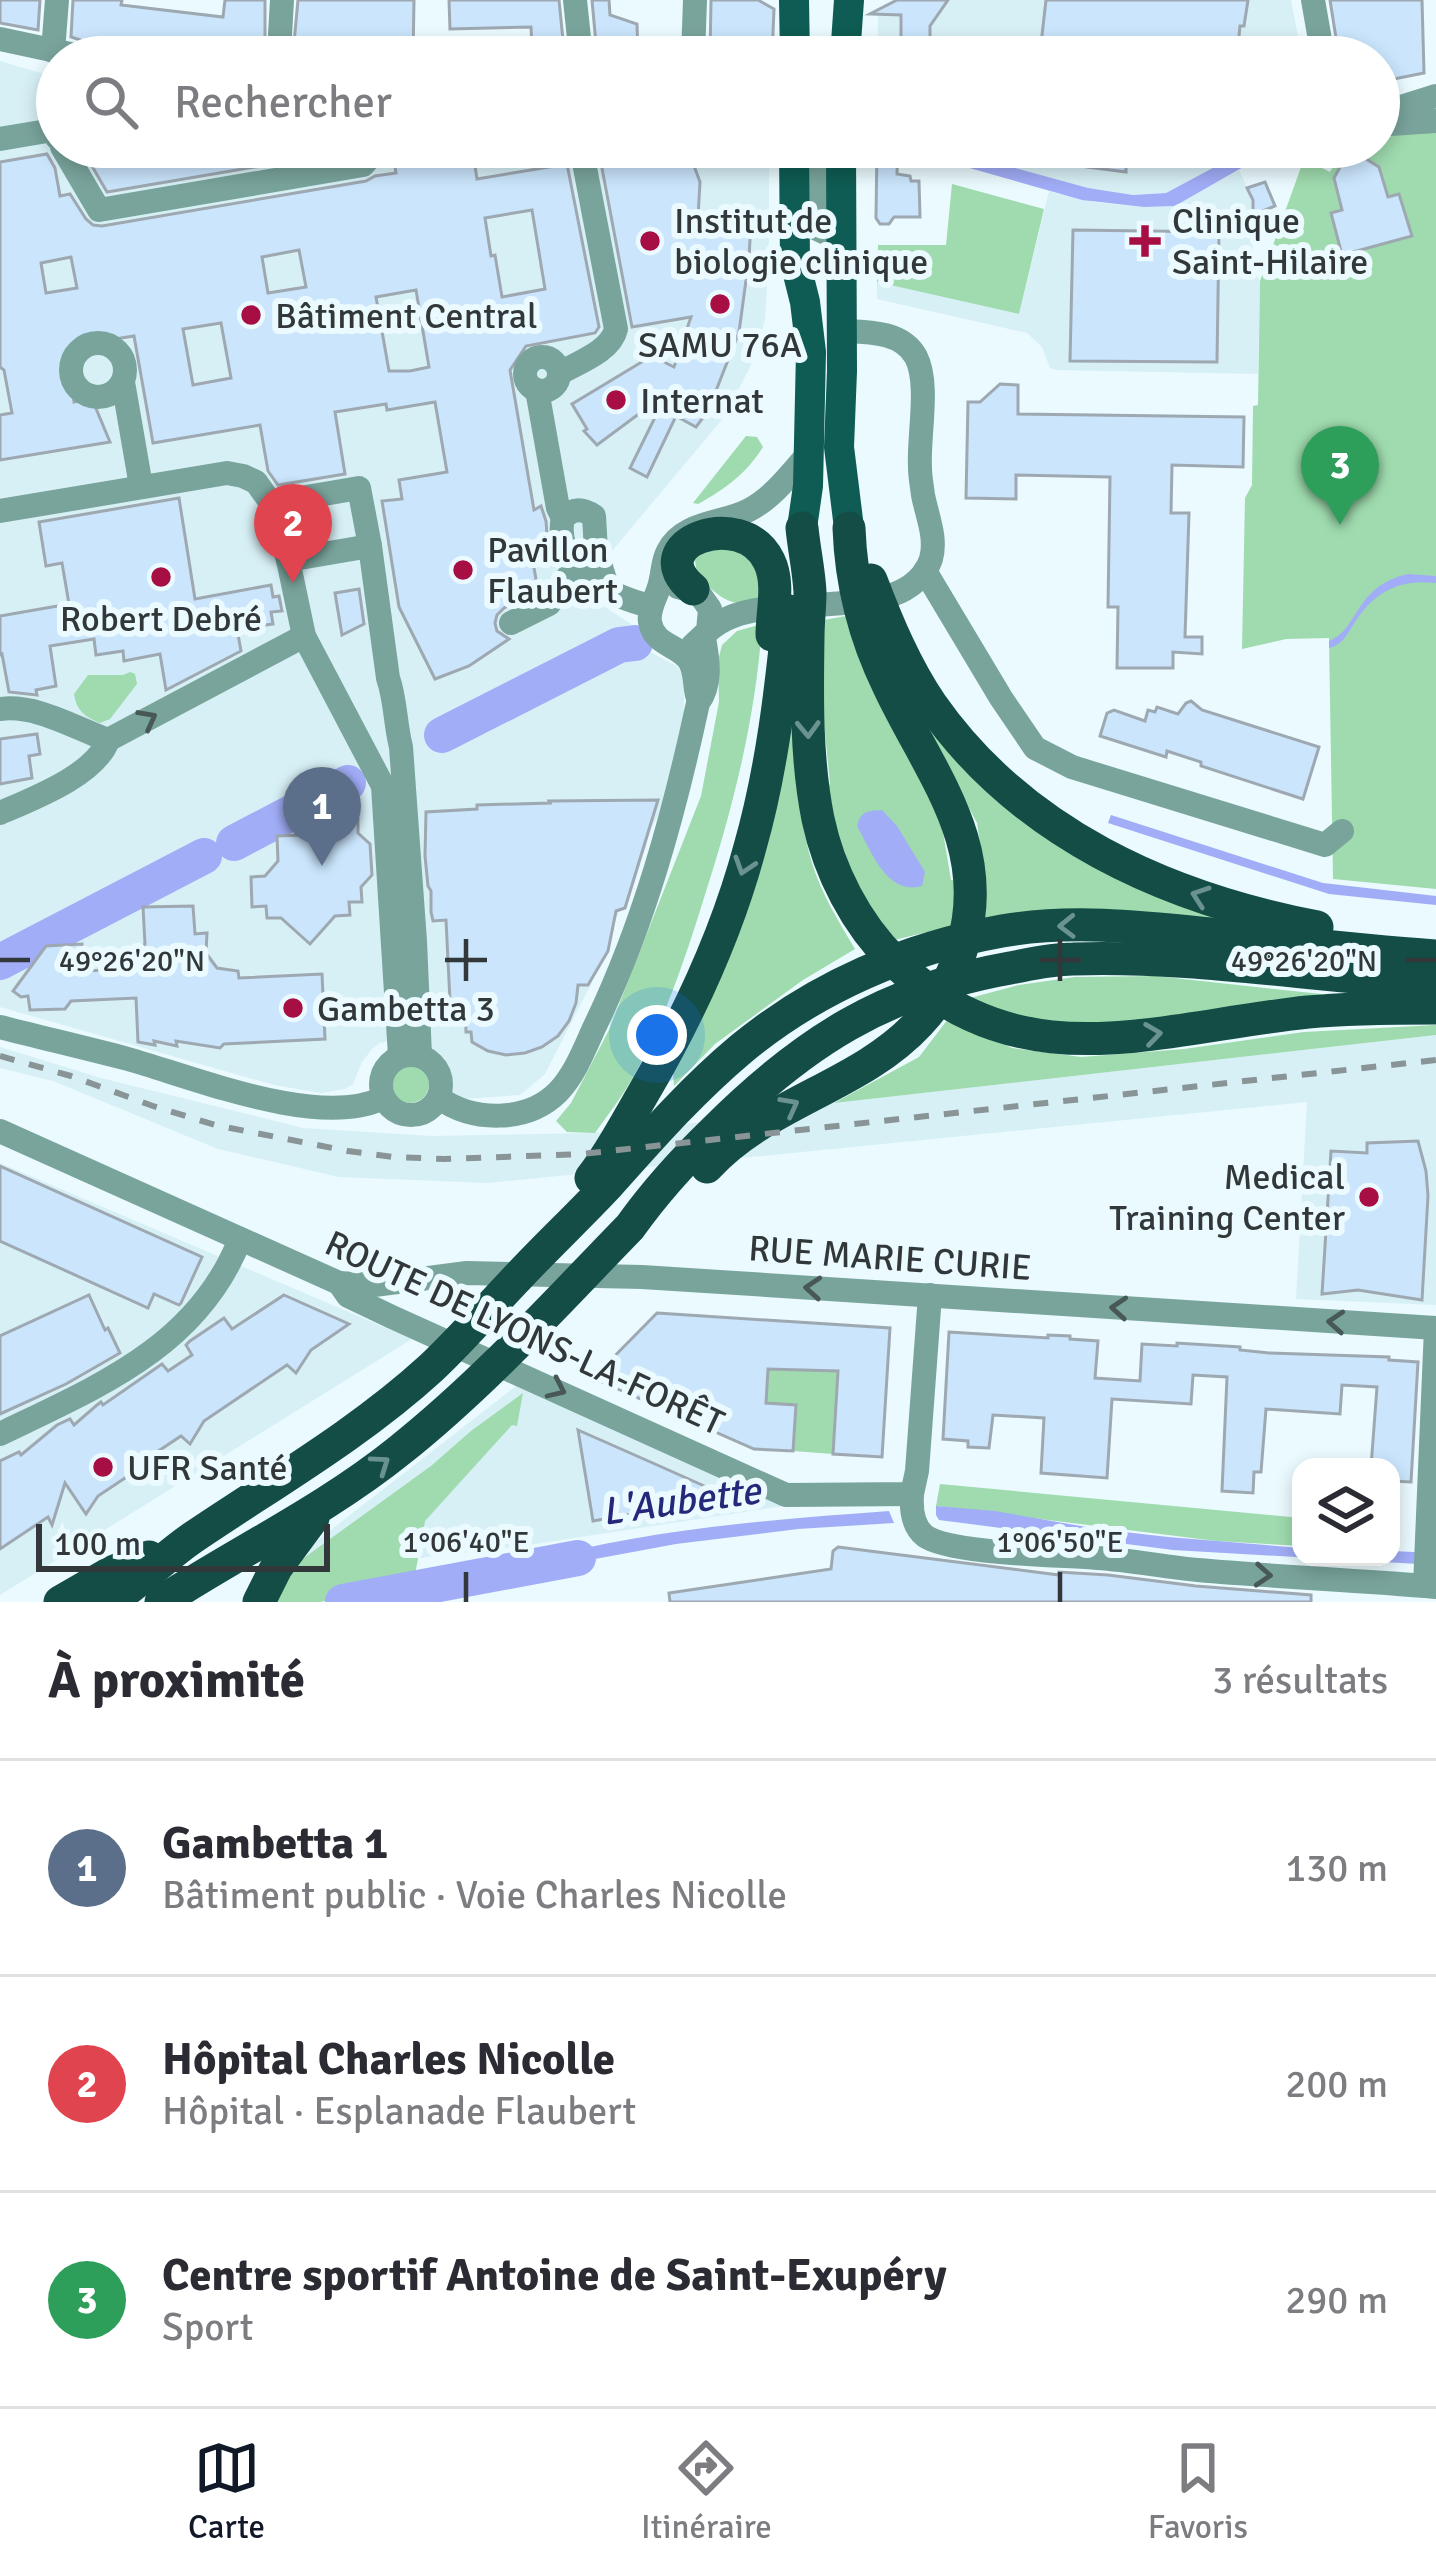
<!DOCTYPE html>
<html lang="fr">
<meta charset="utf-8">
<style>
:root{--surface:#fff;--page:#f7f7f7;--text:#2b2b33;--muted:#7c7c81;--line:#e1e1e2;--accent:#111827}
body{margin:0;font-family:Signika,sans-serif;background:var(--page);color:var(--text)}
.controls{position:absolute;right:36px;bottom:36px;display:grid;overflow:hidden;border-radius:24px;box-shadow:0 6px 18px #0003}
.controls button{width:108px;height:108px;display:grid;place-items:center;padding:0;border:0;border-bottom:3px solid var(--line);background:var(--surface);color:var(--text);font:60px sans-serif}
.scale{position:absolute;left:36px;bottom:30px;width:294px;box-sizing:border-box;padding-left:12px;border:6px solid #323839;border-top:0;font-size:33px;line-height:42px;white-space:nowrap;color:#323839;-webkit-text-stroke:9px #eafafe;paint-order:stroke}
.you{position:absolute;left:657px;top:1035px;width:42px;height:42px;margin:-30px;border:9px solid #fff;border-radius:50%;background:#1a73e8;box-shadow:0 0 0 18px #1a73e833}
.badge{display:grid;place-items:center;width:78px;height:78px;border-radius:50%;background:var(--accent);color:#fff;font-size:39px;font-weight:700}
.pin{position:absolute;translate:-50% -99px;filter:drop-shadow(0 3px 6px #0008)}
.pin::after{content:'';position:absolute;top:63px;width:42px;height:36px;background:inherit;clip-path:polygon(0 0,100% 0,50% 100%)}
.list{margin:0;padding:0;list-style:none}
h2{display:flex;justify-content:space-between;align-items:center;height:156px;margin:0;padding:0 48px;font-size:51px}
h2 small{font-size:39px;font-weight:400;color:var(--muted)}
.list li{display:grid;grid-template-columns:78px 1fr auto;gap:36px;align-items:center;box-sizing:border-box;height:216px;padding:0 48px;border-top:3px solid var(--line)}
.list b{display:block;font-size:45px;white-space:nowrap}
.list p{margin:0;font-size:39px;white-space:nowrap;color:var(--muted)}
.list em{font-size:39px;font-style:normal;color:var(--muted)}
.icon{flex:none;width:66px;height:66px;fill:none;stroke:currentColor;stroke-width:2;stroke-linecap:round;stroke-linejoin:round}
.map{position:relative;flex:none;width:1436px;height:1602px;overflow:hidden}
.search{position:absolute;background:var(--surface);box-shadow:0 6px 18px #0003;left:36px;right:36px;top:36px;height:132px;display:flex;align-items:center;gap:30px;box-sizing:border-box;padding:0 42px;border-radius:66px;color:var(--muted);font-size:45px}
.sheet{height:804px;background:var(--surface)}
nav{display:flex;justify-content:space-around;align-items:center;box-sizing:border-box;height:168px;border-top:3px solid var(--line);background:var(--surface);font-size:33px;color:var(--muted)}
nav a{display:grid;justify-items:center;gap:6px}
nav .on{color:var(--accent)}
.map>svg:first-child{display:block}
.built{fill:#d7f0f6}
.green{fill:#9fdbae}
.water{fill:#a1adf7}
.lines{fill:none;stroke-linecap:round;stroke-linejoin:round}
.river{stroke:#a1adf7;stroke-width:36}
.building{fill:#cae5fc;stroke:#9ea8b1;stroke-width:3;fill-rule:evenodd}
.minor{stroke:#79a49c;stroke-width:24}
.tertiary{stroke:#79a49c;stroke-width:24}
.primary{stroke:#0e5c53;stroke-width:30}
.trunk{stroke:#144c46;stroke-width:33}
.rail{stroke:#899496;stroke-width:6;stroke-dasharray:15 15;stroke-linecap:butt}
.oneway{stroke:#475857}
.oneway2{stroke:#6a9290}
.ticks{fill:none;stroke:#323839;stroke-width:4.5}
.poi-dot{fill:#a60e44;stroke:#eafafe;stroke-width:4.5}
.labels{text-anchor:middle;stroke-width:12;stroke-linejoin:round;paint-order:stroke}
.poi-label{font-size:36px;fill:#323839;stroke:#eafafe;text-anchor:start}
.street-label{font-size:36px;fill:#323839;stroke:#eafafe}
.water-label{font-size:39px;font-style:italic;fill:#272779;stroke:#eafafe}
.ticks-label{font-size:30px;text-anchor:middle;fill:#323839;stroke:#eafafe;stroke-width:12;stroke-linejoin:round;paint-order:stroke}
</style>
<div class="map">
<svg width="1436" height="1602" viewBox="0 0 1436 1602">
<rect width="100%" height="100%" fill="#eafafe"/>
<g class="built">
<path d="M923 0H1291L1302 57H878V14L912 15Z"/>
<path d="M0 61 57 78V147H759L769 151V255L765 319 754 359 725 416 612 551 588 596 631 624 646 650 677 666 684 677V712L673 791 647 835 646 847 636 873 633 875 591 984 545 1074 520 1095 463 1099 453 1095 450 1076 443 1060 429 1045 401 1038 380 1043 372 1049 362 1062 353 1084 345 1089 321 1093 274 1085 0 1007Z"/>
<path d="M960 147H1252L1166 193 1133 195 1093 189 1092 202 1144 207 1175 206 1239 170 1253 200V267L1260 281 1258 374 1056 370 1050 368 1042 347 1027 333 877 299V282L1019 314 1049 191 1082 200 1083 187 958 153Z"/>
<path d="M1436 1035V1305L1296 1299 1307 1102 488 1183 339 1177 218 1149 53 1081 0 1068V1047L101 1078 303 1128 432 1136 595 1133 802 1112 834 1103Z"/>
<path d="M0 1163 412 1339 0 1595Z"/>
<path d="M516 1386 790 1505 522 1546 273 1575Z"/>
</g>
<g class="green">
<path d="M1436 128V889L1333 879 1329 638 1286 639 1242 649 1245 498 1252 485 1253 406 1258 405 1260 281 1304 159 1330 172 1345 147H1379V136Z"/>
<path d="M952 184 1044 209 1019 314 877 282 878 245H946Z"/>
<path d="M746 436 757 437 763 447C746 474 725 489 698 504L693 503Z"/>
<path d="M713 544 754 553 763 600C735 606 728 604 708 586 699 577 696 573 695 559Z"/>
<path d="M846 616 941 820 951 880 985 877 977 823 889 656 955 751 1216 916 1214 919 985 918 886 942 864 908 824 792 830 784 816 640 818 621Z"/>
<path d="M762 624C756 719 732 811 703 901 685 959 665 1018 636 1072 625 1093 609 1113 595 1133L567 1132 556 1121 571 1103 609 1030 701 796 719 702 718 661 722 645 737 631Z"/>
<path d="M130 672 135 674 137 684 110 719 100 723C85 717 76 710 74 694L88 675H123Z"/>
<path d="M790 719H797C800 765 798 818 812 863 821 893 839 922 855 949L803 980 715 1044 674 1086 673 1073Z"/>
<path d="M1156 976 1321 994 1323 999 1087 1031 955 1002 1019 985 1075 977Z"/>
<path d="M948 1019 1012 1048 1081 1057 1184 1049 1304 1032 1436 1025V1035L834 1103 919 1057Z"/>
<circle cx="410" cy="1084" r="19"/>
<path d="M768 1366 790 1371 791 1368 838 1371 833 1454 793 1451 796 1405 766 1402Z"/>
<path d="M523 1393 517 1426 512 1425 425 1521 413 1585 320 1602H267L272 1581 431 1466 471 1431Z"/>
<path d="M940 1484 1301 1518V1546L1216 1541 936 1506Z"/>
</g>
<g class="water">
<path d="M896 147H939L1088 188 1133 195 1166 193 1252 147H1278L1175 206 1144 207 1082 200Z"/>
<path d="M1408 574 1436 576V583C1400 579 1375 591 1355 622 1347 634 1344 644 1329 648V641C1359 630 1354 586 1408 574Z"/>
<path d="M882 810 897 826 925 872 922 886C887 896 871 851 857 826 861 811 867 811 882 810Z"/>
<path d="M1111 815 1323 883 1436 896V905L1329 894 1108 823Z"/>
<path d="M936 1506 995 1511 1098 1529 1168 1537 1301 1548V1557H1391V1551L1436 1553V1565L1173 1550 939 1520 936 1515Z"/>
<path d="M889 1511 894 1523 798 1529 676 1544 530 1571 529 1562C647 1529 768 1520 889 1511Z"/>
</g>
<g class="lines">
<g class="river">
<path d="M442 735 619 645 635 643"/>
<path d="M234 843 348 783"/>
<path d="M0 962 204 856"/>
<path d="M343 1602 578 1558"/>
</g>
</g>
<g class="building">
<path d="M0 0H40L38 30 0 23Z"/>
<path d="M73 0H122L121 5 223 17 225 0H265V41L272 49 280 51 288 49 294 43 298 0H414L413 57H191L95 45 71 37Z"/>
<path d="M449 0H559L563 40 532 46 531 27 450 29Z"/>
<path d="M592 0H609L610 15 637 24 638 57 596 44Z"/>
<path d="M711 0H758L774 9 772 57H710Z"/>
<path d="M897 0H948L930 26V57H901V15L870 14Z"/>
<path d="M1046 0H1248L1244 26H1240L1237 57H1200L1201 51 1117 38 1115 54 1104 53 1103 57H1059L1060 46 1041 44Z"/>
<path d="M1330 0H1422L1424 73 1379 82V57H1339Z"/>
<path d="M81 147H357L355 150 107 192Z"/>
<path d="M395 147H472L477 179 567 164 599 327 595 333 526 346 510 370 534 510 541 506 546 521 548 548 555 566 533 562 538 591 504 608 497 615 495 623 497 631 509 639 469 666 435 679 399 607 382 501 402 499 399 480 447 472 435 402 387 410 386 404 335 412 345 474 278 485 268 471 260 425 153 443 134 336 83 344 85 354 71 365 74 402 92 399 110 442 0 460V415L12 413 4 370 0 367V162L47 154 55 168 60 196 70 194 86 219 93 225 102 226 366 181 375 176 396 173 393 155ZM532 210 545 289 502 297 495 255 491 256 485 218ZM299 250 306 287 268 293 262 257ZM71 257 77 288 46 293 41 263ZM416 290 429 367 410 371H389L376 297ZM221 323 231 378 193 385 183 329Z"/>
<path d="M598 147H687L700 182 698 217 751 221 749 258 739 332 708 411 696 427 676 416 647 477 630 468 667 393 597 445 584 431 587 429 572 404 645 360 648 354 674 367 691 317 632 327Z"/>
<path d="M877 147H898L897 174 910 176 911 181H919L920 217H894L889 224H880L876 218Z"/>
<path d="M1046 147H1218L1219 155 1166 165H1126V172L1087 167 1088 164 1045 151Z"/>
<path d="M1350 149 1379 167 1388 197 1399 194 1412 236 1342 255 1331 213 1342 210 1334 178Z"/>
<path d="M1265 182 1275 206 1253 215V200L1247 188Z"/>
<path d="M1073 230 1219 232 1217 362 1070 361Z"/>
<path d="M1000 384 1018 385V414L1244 417 1243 467 1172 465 1171 513H1189L1185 637H1202V654L1173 652V668H1117L1118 607H1108L1110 477 1016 475V499L966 498 968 402H980Z"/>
<path d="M179 498 195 599 271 585 273 597 279 596 282 611 271 612 273 624 237 629 241 651 166 690 160 654 124 661 123 651 96 655 94 639 50 646 56 686 36 690 37 695 9 692 2 654 0 655V616L69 604 62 563 46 566 39 522Z"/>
<path d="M359 589 364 624 342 635 335 593Z"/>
<path d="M1191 701 1202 710 1319 747 1303 799 1201 766V762L1167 751 1166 757 1100 736 1107 713 1114 710 1145 721 1148 710 1155 712 1157 707 1178 714 1186 703Z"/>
<path d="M37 734 40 754 29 756 32 778 0 784V739Z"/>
<path d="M658 800 625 908 616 911 608 951 588 985H578L576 1003 569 1021 558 1036 542 1047 525 1053 506 1055 488 1051 472 1042 471 1032H466L465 1004H459V1000L450 1001 446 920 433 921 431 912V891L428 886 425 856 426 812 477 809V805L550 803 549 801Z"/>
<path d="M345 805V819H358V833L370 844 372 875 361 887 362 902H349L350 915 335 916 310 944 281 918H267L266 906 252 907 251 877 265 876 278 861 277 836 302 835 316 821 315 807Z"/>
<path d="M193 906 195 934 207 933 206 953 217 968 238 971 239 978 322 974 325 1039 224 1044 220 1048 176 1041 177 1046 154 1041 155 1045 138 1042 136 998 71 1001 65 1009 30 1010 28 996 21 997 13 991 46 946 82 944 83 971 130 969 129 957 145 944 143 907Z"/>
<path d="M1418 1141 1426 1171 1428 1196 1422 1300 1358 1290 1322 1294 1331 1151 1367 1153V1143Z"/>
<path d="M0 1166 202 1257 181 1303 179 1305 154 1294 148 1308 0 1241Z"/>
<path d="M89 1295 105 1330 108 1328 120 1353 66 1384 0 1414V1336Z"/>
<path d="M284 1295 349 1324 311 1350 296 1373 287 1365 204 1421 190 1444 181 1436 157 1452 158 1456 98 1496 86 1514 65 1483 52 1525 48 1517 0 1549V1461L19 1452 21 1455 57 1425 70 1419 74 1425 97 1405 101 1402 103 1405 162 1364 168 1371 192 1355 186 1345 190 1341 224 1318 232 1329Z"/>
<path d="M657 1313 890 1328 882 1457 833 1454 838 1371 768 1369 766 1403 796 1405 793 1451 754 1449 593 1378Z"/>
<path d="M949 1332 1048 1338V1335L1070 1336V1339L1098 1341 1095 1378 1140 1381 1142 1344 1177 1346V1343L1240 1347V1350L1269 1353 1389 1357V1360L1418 1362 1411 1482 1391 1481V1467H1371L1377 1387 1342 1385 1340 1414 1266 1409 1261 1472H1254L1253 1493 1222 1491 1227 1377 1193 1375 1191 1404 1112 1399 1107 1478 1041 1473 1044 1418 993 1415 989 1448 968 1447V1441L943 1439Z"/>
<path d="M578 1430 655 1464 729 1497 593 1521Z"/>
<path d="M838 1547 1059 1575V1572L1108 1575 1196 1586 1311 1595V1602H670L669 1593 831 1569 833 1551Z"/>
</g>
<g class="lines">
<g class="minor">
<path d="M575 0 581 57"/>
<path d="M1313 0 1323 57"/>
<path d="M280 35 282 0"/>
<path d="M0 39 84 57"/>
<path d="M53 51 57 0"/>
<path d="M693 57 695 0"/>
<path d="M1379 114 1436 96"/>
<path d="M1379 120 1391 124 1436 121"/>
<path d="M0 139 53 130 57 138"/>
<path d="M62 147 99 210 363 165 379 147"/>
<path d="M816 147 815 228 840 240"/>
<path d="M842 331C868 332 902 331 916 357 930 384 918 437 920 468 920 477 922 486 923 495 927 516 937 538 931 559 925 577 909 589 892 595"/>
<circle cx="98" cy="370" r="27"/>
<circle cx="542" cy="374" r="17"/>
<path d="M560 373C579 362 611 351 616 329L581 147"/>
<path d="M123 382 141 486"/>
<path d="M537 390 558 508 563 518"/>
<path d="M271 503 359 488 370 546"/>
<path d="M0 511 227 473 243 476 256 482 271 503 288 560 304 636 383 786 400 1056"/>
<path d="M288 560 370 546 388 678C396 701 395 724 401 747L415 941 420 1056"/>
<path d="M925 571 1001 698 1035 748 1072 767 1325 845 1342 831"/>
<path d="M608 589 596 551 594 516C582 508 573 508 563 518 557 543 572 562 584 583 608 589 627 602 651 606"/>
<path d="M817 605 844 603"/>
<path d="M511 623 549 604 575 567"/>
<path d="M708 631C724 617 742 612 763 609"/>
<path d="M0 709C36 704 75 728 108 740L304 636"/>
<path d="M0 813C32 799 96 775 108 740"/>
<path d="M0 1434C97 1387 198 1347 240 1239"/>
<path d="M912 1494C911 1509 912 1526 925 1536 950 1554 1063 1555 1097 1558 1131 1560 1164 1567 1198 1570 1277 1577 1357 1580 1436 1587"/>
<path d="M1425 1586 1436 1328"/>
</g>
<g class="tertiary">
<path d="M678 587 698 592 710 609 708 631 693 645"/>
<path d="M697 695C694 683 696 669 688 659 676 644 654 645 650 622 648 609 656 598 659 587 663 575 662 562 668 551 683 521 723 524 749 510 774 497 791 473 809 453"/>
<path d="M0 1027C43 1038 86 1048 128 1059 195 1078 320 1129 383 1098"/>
<circle cx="411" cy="1085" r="30"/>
<path d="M439 1098C473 1122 527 1123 558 1092 575 1074 584 1050 594 1028 644 925 674 814 698 703 712 684 708 660 704 638"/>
<path d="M0 1131 339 1283 348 1296 392 1317 786 1495 912 1494 917 1471 930 1295"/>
<path d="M339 1283 374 1285 467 1273 642 1277 1436 1328"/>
</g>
<g class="primary">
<path d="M794 0 795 57"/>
<path d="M845 57 849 0"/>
<path d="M794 147 795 262 805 302 811 352 808 486 802 528"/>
<path d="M841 147 842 371 839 447 849 528"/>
</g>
<g class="trunk">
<path d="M802 528C804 549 809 571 810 592 810 607 808 622 808 637 807 698 806 759 818 819 829 871 856 924 894 961 1021 1084 1155 1028 1308 1012 1351 1008 1394 1008 1436 1008"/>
<path d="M871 580C887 622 905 666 931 704 1021 833 1166 898 1317 927"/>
<path d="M693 589C638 544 742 505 769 561 780 583 772 612 772 635"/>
<path d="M707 1167C766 1102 860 1087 919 1023 940 1001 955 973 963 944 992 844 929 772 889 687 864 636 851 585 849 528"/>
<path d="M591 1178C612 1151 627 1121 644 1092 689 1015 727 933 750 847 772 770 781 690 789 611"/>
<path d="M60 1602 112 1572 149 1557"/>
<path d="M109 1602C140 1583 165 1556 195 1536 275 1482 360 1433 431 1368 462 1339 490 1306 519 1276 548 1245 579 1216 608 1185 650 1138 692 1090 741 1049 816 987 907 948 1002 931 1070 919 1142 927 1210 934 1286 942 1361 951 1436 956"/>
<path d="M161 1602C240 1551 327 1509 400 1450 484 1383 556 1303 630 1227 655 1192 683 1161 714 1131 803 1042 885 990 1010 968 1031 964 1052 959 1073 959 1195 955 1315 977 1436 983"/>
<path d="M259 1602 276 1568 313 1518"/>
</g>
<path class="rail" d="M0 1056 71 1076 153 1106 215 1125 348 1151 393 1157 445 1159 582 1154 1436 1060"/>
</g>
<defs><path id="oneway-chevron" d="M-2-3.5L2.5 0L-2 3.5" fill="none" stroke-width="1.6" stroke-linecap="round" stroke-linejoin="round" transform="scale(3)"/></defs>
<g class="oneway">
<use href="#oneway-chevron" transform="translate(148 719) rotate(-28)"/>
<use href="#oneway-chevron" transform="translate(813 1288) rotate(-176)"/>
<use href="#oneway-chevron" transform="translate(1119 1308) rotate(-176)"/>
<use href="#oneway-chevron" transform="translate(1336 1322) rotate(-176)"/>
<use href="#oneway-chevron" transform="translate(557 1389) rotate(25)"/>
<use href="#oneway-chevron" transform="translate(1263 1575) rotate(4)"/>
</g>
<g class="oneway2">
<use href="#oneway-chevron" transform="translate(808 729) rotate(88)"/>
<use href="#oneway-chevron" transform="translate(744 866) rotate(108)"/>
<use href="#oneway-chevron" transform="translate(1200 896) rotate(-161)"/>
<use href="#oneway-chevron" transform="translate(1067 926) rotate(179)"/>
<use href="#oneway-chevron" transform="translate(1153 1034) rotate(-8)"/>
<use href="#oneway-chevron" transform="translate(790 1106) rotate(-28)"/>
<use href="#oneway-chevron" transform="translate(381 1464) rotate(-35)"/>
</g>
<path class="ticks" d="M466 939V981M1060 939V981M0 960H30M445 960H487M1039 960H1081M1406 960H1436M466 1572V1602M1060 1572V1602"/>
<g class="poi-dot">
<circle cx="650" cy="241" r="12"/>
<path d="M1139 223h12v12h12v12h-12v12h-12v-12h-12v-12h12z"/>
<circle cx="720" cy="304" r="12"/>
<circle cx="251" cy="315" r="12"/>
<circle cx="616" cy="400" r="12"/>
<circle cx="463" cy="570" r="12"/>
<circle cx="161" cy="577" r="12"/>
<circle cx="293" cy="1008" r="12"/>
<circle cx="1369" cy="1197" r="12"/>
<circle cx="103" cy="1467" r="12"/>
</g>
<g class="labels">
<g class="poi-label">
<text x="674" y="233">Institut de<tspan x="674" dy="41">biologie clinique</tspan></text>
<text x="1172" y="233">Clinique<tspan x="1172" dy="41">Saint-Hilaire</tspan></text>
<text x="275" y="328">Bâtiment Central</text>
<text x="720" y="357" text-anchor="middle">SAMU 76A</text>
<text x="640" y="413">Internat</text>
<text x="487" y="562">Pavillon<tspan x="487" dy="41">Flaubert</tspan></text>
<text x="161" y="631" text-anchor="middle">Robert Debré</text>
<text x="317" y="1021">Gambetta 3</text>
<text x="1345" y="1189" text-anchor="end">Medical<tspan x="1345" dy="41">Training Center</tspan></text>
<text x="127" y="1480">UFR Santé</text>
</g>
<g class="street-label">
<text transform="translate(890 1257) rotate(4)" y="13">RUE MARIE CURIE</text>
<text transform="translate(525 1332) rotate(25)" y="13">ROUTE DE LYONS-LA-FORÊT</text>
</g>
<g class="water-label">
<text transform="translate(681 1500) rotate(-8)" y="14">L'Aubette</text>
</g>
</g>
<g class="ticks-label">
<text x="132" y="971">49°26'20"N</text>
<text x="1304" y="971">49°26'20"N</text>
<text x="466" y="1552">1°06'40"E</text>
<text x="1060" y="1552">1°06'50"E</text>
</g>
</svg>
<div class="controls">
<button><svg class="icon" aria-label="layers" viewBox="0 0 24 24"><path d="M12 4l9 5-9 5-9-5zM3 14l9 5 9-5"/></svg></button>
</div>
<div class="scale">100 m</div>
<div class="you"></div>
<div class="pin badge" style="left:322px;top:866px;background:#5c6f8a">1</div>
<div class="pin badge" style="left:293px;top:583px;background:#e0444e">2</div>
<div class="pin badge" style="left:1340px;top:525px;background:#2e9e5b">3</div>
<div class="search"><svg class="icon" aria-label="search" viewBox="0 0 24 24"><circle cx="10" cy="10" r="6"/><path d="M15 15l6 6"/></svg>Rechercher</div>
</div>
<section class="sheet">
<h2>À proximité<small>3 résultats</small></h2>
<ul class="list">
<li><span class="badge" style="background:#5c6f8a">1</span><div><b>Gambetta 1</b><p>Bâtiment public · Voie Charles Nicolle</p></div><em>130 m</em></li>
<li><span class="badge" style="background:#e0444e">2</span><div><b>Hôpital Charles Nicolle</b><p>Hôpital · Esplanade Flaubert</p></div><em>200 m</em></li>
<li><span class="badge" style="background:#2e9e5b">3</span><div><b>Centre sportif Antoine de Saint-Exupéry</b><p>Sport</p></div><em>290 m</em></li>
</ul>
</section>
<nav>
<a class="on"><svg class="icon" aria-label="map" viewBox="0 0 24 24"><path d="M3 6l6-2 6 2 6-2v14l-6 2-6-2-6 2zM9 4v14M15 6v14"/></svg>Carte</a>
<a><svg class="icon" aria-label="directions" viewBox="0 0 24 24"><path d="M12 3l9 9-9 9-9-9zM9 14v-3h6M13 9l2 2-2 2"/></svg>Itinéraire</a>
<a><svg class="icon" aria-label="saved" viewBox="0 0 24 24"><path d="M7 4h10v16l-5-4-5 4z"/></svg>Favoris</a>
</nav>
